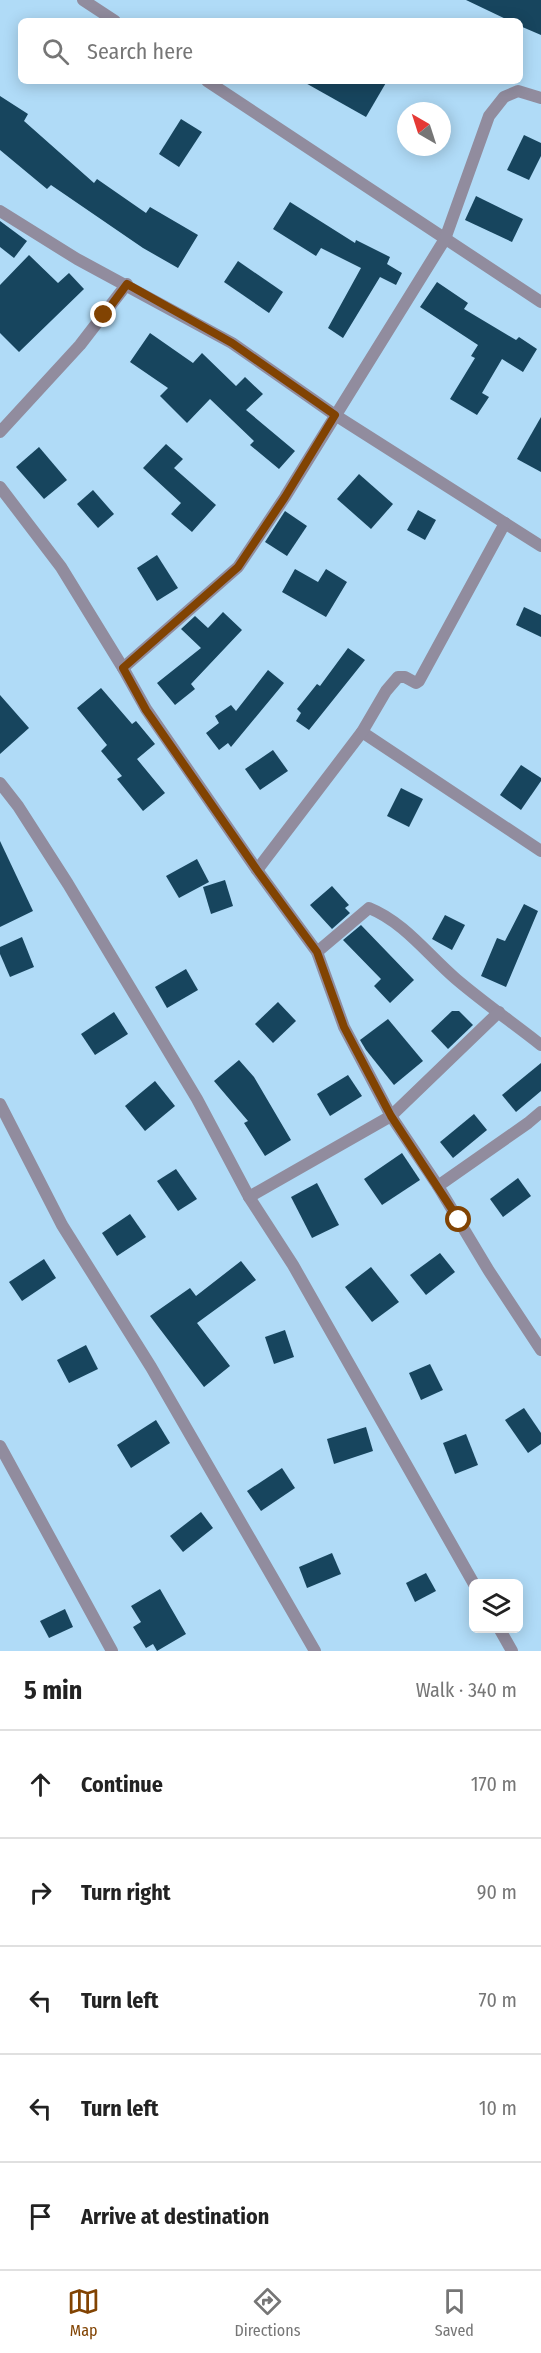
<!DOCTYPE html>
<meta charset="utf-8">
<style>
:root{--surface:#fff;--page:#f6f6f6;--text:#222;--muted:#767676;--line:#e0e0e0;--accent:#814302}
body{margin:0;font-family:"Fira Sans Condensed",sans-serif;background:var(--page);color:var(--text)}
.controls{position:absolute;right:18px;bottom:18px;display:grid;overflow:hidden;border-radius:9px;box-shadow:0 3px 15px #0003}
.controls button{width:54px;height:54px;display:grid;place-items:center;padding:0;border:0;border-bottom:2px solid var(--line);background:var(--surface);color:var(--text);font:30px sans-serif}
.compass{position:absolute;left:397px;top:102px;width:54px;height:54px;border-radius:50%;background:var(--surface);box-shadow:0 3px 15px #0003;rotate:321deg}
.stop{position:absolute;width:18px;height:18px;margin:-14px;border:4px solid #814302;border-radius:50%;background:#fff}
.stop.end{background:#814302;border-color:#fff;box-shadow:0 2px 6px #0008}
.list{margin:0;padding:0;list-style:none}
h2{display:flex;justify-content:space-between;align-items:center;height:78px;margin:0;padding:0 24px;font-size:26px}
h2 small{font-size:20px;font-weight:400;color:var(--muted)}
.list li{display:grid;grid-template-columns:39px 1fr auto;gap:18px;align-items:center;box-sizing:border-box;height:108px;padding:0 24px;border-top:2px solid var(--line)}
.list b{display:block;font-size:22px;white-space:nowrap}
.list em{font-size:20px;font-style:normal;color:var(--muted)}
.icon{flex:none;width:33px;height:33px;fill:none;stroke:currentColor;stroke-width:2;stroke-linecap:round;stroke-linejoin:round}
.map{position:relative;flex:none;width:541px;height:1651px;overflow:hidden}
.search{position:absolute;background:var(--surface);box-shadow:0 3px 15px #0003;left:18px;right:18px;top:18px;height:66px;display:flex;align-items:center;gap:15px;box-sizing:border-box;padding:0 21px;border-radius:9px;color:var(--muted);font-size:22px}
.sheet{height:618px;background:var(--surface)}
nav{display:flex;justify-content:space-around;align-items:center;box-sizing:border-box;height:84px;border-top:2px solid var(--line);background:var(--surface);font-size:16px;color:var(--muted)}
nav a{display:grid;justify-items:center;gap:3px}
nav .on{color:var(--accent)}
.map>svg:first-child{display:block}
.building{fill:#17455e}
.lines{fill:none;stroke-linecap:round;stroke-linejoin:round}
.street{stroke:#918c9e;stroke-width:12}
.route{stroke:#814302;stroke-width:8}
</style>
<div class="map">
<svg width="541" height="1651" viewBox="0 0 541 1651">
<rect width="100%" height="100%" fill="#b0dbf7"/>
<g class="building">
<path d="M466 0H541V35L520 26V21H510Z"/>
<path d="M302 81H387L366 117Z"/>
<path d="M0 96 28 114 24 121 94 183 97 179 146 213 150 207 198 235 178 268 143 248 51 185 47 189 0 150Z"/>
<path d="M181 119 202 132 179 167 159 154Z"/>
<path d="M524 135 541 143V156L529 180 507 170Z"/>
<path d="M476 196 523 219 512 242 465 220Z"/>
<path d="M290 202 355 243 356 240 390 257 387 264 402 273 396 285 380 277 343 338 328 328 361 268 321 248 316 256 273 229Z"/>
<path d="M0 221 27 241 14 258 0 247Z"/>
<path d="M29 255 58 283 69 273 84 289 19 352 0 333V285Z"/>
<path d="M238 261 283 292 269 313 224 282Z"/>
<path d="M437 282 468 303 464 309 516 340 519 337 537 349 523 372 502 359 482 393 489 397 477 415 450 399 475 358 471 356 478 345 420 307Z"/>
<path d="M150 333 193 363 202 353 236 386 245 377 263 394 246 410 295 451 279 469 250 445 254 441 210 399 187 423 160 396 168 388 130 362Z"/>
<path d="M541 417V472L517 459Z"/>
<path d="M166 444 183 459 174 468 216 505 192 532 171 514 181 503 143 468Z"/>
<path d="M39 447 67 480 44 499 16 467Z"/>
<path d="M359 474 393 504 371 529 337 499Z"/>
<path d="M93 490 114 514 98 528 77 504Z"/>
<path d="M418 510 436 520 425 540 407 530Z"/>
<path d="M285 511 307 526 287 556 265 542Z"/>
<path d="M157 555 178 588 157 601 137 568Z"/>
<path d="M295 569 318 582 326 569 347 582 326 617 282 592Z"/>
<path d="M524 607 541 615V637L516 625Z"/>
<path d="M223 612 242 630 191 684 195 689 175 705 157 683 201 648 181 629 195 616 208 628Z"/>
<path d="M348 648 365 660 309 730 296 721 301 713 297 709 317 684 320 686Z"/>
<path d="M268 670 284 683 231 747 228 743 219 750 206 733 219 723 215 716 231 705 236 711Z"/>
<path d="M101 688 132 724 136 721 155 744 137 759 165 793 143 811 117 779 122 776 101 751 107 745 77 708Z"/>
<path d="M0 695 29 728 0 754Z"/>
<path d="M273 750 288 771 260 790 245 769Z"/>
<path d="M521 765 541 778V781L521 810 500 795Z"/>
<path d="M401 788 423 799 409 827 387 816Z"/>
<path d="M0 841 33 911 0 927Z"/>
<path d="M197 859 209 882 179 898 166 876Z"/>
<path d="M225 880 233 906 211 914 203 887Z"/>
<path d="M332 886 349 905 345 908 350 913 332 929 310 905Z"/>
<path d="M524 904 538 911 506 987 481 976 497 938 505 941Z"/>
<path d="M445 915 465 925 452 950 432 939Z"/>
<path d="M361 925 414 980 390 1003 374 986 381 979 343 940Z"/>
<path d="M22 937 34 967 10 977 0 954V947Z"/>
<path d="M186 969 198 990 167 1008 155 987Z"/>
<path d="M278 1002 296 1021 273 1043 255 1024Z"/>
<path d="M452 1011H459L473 1025 448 1049 431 1031Z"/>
<path d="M114 1012 128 1034 95 1055 81 1034Z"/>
<path d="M388 1019 423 1061 394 1085 366 1050 360 1040Z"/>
<path d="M239 1060 254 1077 291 1140 265 1156 244 1123 248 1121 214 1081Z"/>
<path d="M541 1063V1091L516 1112 502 1095Z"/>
<path d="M348 1075 362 1096 330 1116 317 1094Z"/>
<path d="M155 1081 175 1106 145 1131 125 1106Z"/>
<path d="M474 1114 487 1130 453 1158 440 1142Z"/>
<path d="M402 1153 420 1180 382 1205 364 1179Z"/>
<path d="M176 1169 197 1199 178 1211 157 1181Z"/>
<path d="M518 1178 531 1196 503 1217 490 1199Z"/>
<path d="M317 1183 339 1225 312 1238 291 1197Z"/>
<path d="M130 1214 146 1237 117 1256 102 1233Z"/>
<path d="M440 1253 455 1272 426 1295 410 1275Z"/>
<path d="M44 1259 56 1278 22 1301 9 1282Z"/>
<path d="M241 1261 256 1280 197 1323 230 1366 204 1387 150 1316 190 1288 196 1296Z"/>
<path d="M371 1267 399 1302 372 1322 345 1287Z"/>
<path d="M285 1330 294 1357 274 1364 265 1337Z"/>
<path d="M86 1345 98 1369 69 1383 57 1360Z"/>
<path d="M430 1364 443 1390 421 1400 409 1373Z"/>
<path d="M524 1408 541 1433V1444L528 1453 505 1420Z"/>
<path d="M156 1420 170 1443 131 1468 117 1445Z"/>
<path d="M366 1427 373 1451 334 1464 327 1439Z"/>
<path d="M466 1434 478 1465 455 1474 443 1443Z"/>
<path d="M282 1468 295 1488 261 1511 247 1491Z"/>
<path d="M201 1512 213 1528 183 1552 170 1536Z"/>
<path d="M332 1553 341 1574 307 1588 299 1567Z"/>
<path d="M426 1573 436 1591 415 1602 406 1583Z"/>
<path d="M160 1589 186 1634 157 1651 153 1644 146 1648 133 1627 141 1622 131 1606Z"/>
<path d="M65 1609 73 1627 49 1638 40 1621Z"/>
</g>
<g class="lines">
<g class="street">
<path d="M83 0 115 21"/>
<path d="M207 81 541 302"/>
<path d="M0 211 77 259 232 343 335 415 541 546"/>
<path d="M0 432 80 345 127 284"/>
<path d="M0 487 61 567 123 668 146 709 257 870 317 952 344 1027 391 1116 438 1186 489 1271 541 1350"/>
<path d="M123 668 238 567 285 497 445 239 489 116 504 97 518 91 541 98"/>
<path d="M362 732 541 851"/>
<path d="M0 783 18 806 68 884 197 1099 249 1197 293 1265 474 1584"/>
<path d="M257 870 362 732 386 691 398 677H405L416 683 419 681 505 523"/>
<path d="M317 952 369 908C404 922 428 955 456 979 483 1002 513 1023 541 1045"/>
<path d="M0 1104 62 1225 151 1367 315 1651"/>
<path d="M438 1186 528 1123 541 1112"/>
<path d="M249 1197 391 1116 499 1012"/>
<path d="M0 1446 112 1651"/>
<path d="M499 1628 512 1651"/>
</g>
</g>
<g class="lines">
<path class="route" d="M104 315 127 284 232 343 335 415 285 497 238 567 123 668 146 710 257 870 317 952 344 1027 391 1116 459 1220"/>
</g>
</svg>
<div class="controls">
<button><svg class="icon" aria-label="layers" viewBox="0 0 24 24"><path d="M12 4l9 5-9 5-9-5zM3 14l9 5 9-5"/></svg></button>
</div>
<svg class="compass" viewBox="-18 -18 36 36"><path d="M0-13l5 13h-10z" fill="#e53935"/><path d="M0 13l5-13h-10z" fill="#767676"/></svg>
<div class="stop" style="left:459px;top:1220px"></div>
<div class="stop end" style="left:104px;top:315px"></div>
<div class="search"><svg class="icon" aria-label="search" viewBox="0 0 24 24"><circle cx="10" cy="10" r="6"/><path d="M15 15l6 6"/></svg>Search here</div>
</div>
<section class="sheet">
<h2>5 min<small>Walk · 340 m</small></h2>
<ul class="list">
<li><svg class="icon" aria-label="ahead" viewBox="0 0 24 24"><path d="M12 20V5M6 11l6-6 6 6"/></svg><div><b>Continue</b></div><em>170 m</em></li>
<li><svg class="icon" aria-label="right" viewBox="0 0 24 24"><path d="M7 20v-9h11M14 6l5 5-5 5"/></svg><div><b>Turn right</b></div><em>90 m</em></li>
<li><svg class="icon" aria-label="left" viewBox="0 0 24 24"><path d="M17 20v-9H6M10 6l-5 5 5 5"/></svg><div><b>Turn left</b></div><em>70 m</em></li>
<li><svg class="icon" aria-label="left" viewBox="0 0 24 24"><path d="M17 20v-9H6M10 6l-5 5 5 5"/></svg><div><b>Turn left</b></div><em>10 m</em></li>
<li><svg class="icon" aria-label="arrive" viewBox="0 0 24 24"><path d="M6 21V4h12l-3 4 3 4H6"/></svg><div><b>Arrive at destination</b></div></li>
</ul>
</section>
<nav>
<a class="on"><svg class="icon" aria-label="map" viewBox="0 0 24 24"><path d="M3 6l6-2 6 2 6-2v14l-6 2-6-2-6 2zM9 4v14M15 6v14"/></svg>Map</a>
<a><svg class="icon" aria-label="directions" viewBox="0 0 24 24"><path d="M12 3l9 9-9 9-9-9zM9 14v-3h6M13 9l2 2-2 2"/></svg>Directions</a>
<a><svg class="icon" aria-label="saved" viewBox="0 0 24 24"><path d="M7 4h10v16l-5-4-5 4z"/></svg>Saved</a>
</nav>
